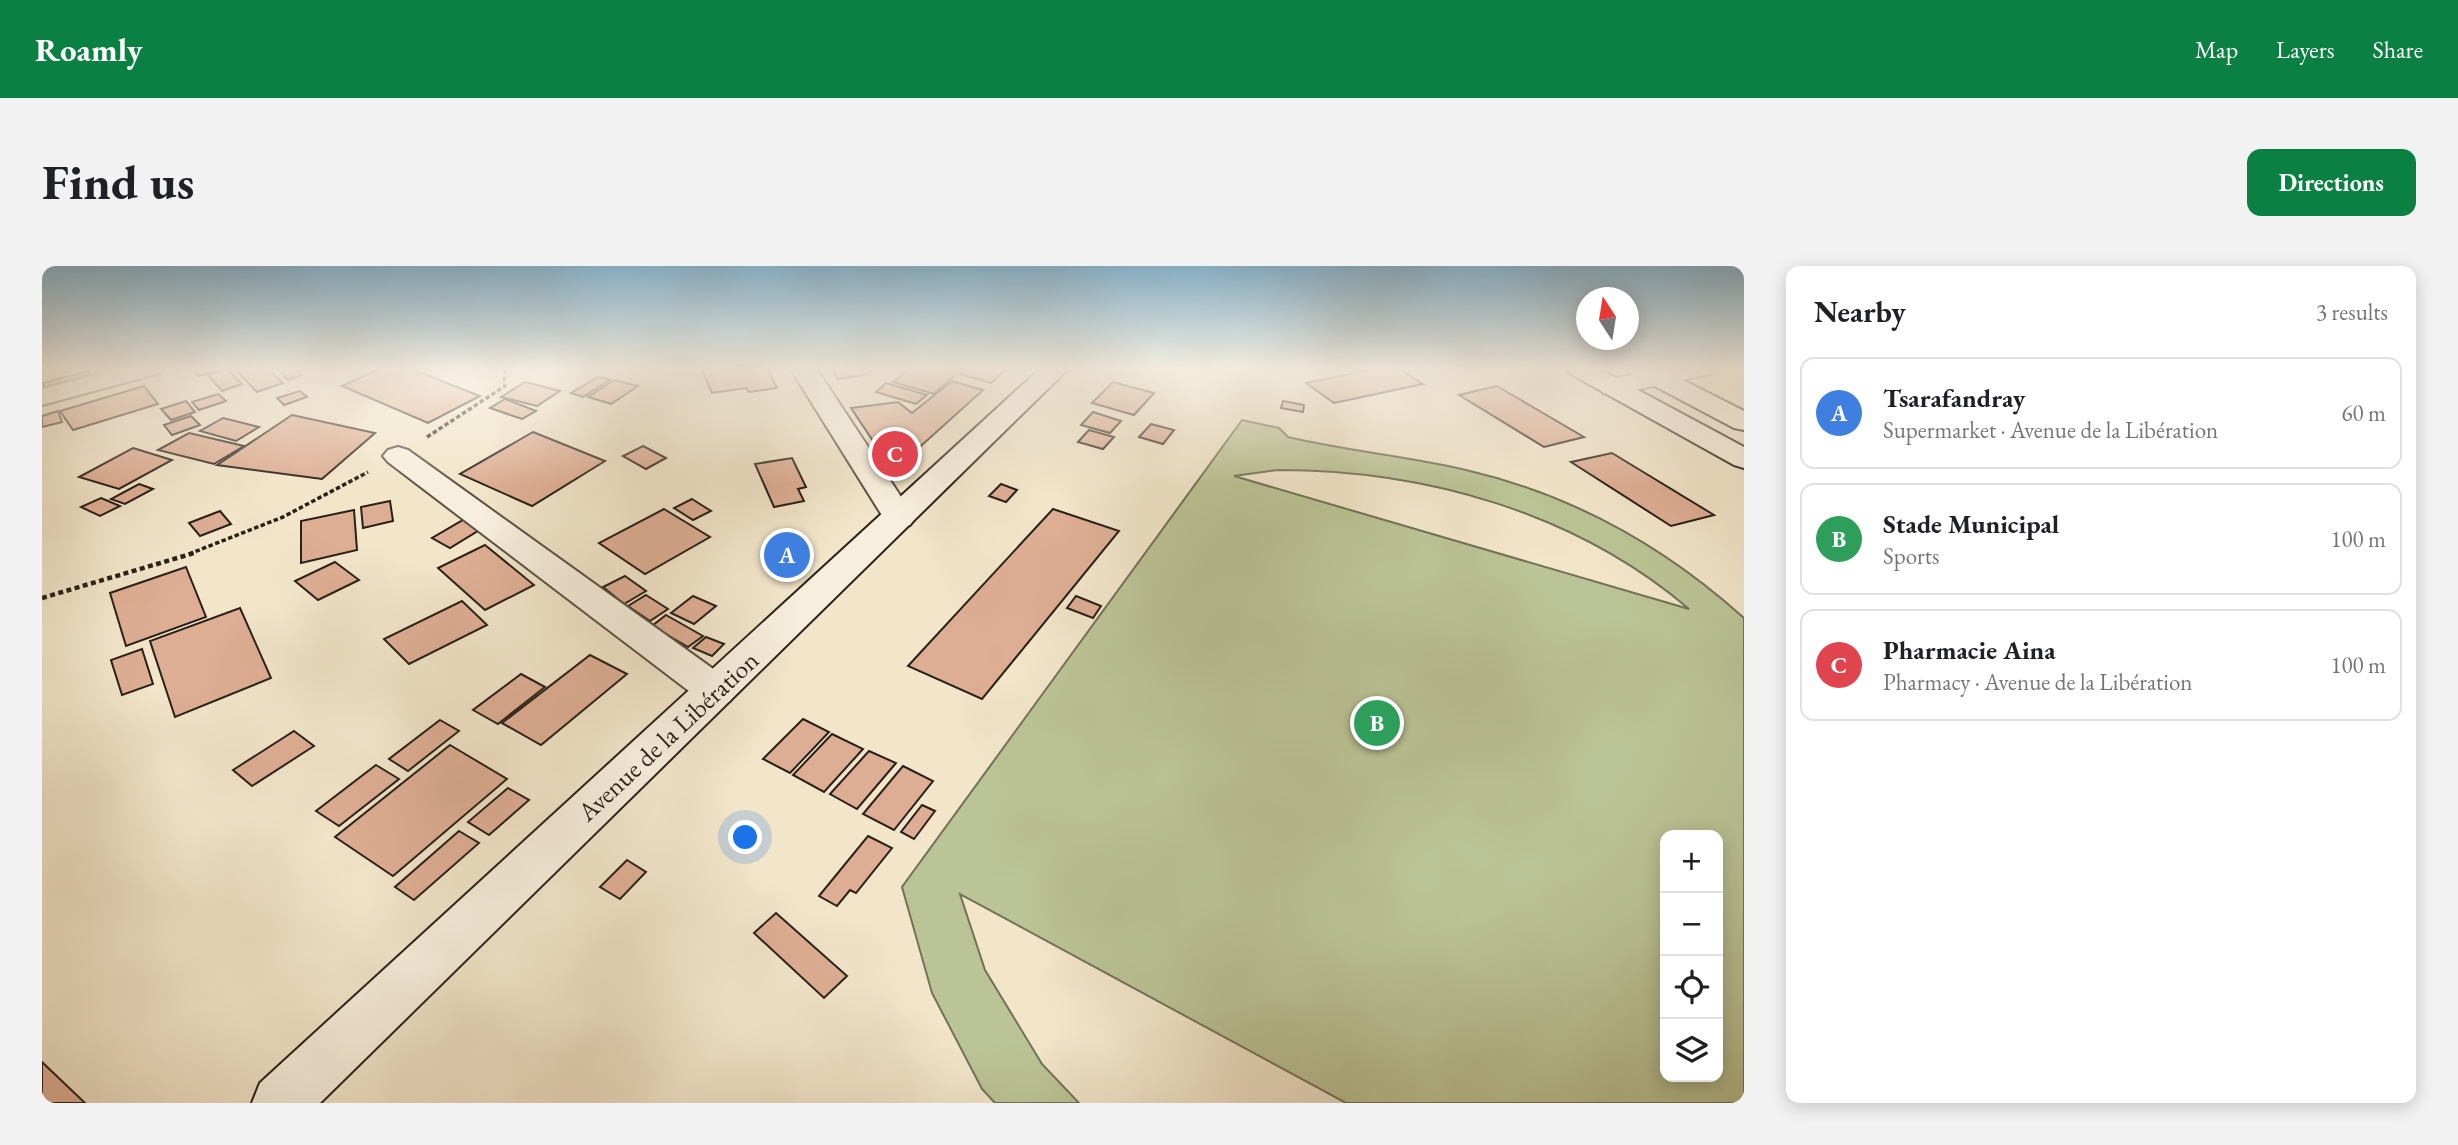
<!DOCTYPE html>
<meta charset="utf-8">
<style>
:root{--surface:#fff;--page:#f2f2f2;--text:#202124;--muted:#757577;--line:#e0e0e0;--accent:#0b8043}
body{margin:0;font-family:"EB Garamond",serif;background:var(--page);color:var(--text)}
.controls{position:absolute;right:21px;bottom:21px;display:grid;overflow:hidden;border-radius:14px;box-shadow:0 4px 18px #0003}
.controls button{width:63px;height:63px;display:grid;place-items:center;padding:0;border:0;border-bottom:2px solid var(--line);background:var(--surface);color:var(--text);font:35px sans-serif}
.compass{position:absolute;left:1534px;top:21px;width:63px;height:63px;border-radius:50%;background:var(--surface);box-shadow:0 4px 18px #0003;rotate:348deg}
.you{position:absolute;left:704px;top:572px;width:24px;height:24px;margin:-18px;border:5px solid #fff;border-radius:50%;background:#1a73e8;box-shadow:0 0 0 10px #1a73e833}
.badge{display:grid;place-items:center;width:46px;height:46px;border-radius:50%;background:var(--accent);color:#fff;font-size:23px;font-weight:700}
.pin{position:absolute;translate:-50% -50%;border:4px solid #fff;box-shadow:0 2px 7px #0006}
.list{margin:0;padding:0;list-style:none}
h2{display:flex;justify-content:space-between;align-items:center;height:91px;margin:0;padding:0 28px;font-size:30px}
h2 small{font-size:23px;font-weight:400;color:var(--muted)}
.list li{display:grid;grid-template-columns:46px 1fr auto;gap:21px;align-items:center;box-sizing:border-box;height:112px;margin:0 14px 14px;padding:0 14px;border:2px solid var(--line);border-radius:14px}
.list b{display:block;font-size:26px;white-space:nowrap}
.list p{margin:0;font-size:23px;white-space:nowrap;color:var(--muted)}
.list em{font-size:23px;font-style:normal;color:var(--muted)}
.icon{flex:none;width:38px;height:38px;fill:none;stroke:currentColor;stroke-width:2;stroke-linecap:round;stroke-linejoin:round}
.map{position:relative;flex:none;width:1702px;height:837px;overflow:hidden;border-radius:14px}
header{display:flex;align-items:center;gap:42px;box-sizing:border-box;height:98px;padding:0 35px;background:var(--accent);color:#fff}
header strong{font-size:33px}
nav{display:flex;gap:38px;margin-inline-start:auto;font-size:24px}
.intro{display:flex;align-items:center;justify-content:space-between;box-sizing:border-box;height:168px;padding:0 42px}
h1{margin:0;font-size:49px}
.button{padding:18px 32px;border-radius:14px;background:var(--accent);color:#fff;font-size:24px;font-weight:700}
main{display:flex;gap:42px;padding:0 42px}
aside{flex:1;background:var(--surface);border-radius:14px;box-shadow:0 4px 18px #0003}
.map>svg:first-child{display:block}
.green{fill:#bbc496;stroke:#727258;stroke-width:2;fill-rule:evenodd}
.building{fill:#deae94;stroke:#292119;stroke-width:2}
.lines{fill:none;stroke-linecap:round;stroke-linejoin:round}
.street-casing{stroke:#5b5245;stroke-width:4}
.secondary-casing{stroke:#292119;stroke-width:4}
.path-far1{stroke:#292119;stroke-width:3.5;stroke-dasharray:4.5 2.5;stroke-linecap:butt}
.path{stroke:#292119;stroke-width:4.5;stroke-dasharray:5 3.5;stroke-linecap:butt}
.street{fill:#f7eedd;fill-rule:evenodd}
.secondary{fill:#f7eedd;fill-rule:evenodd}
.labels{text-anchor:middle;stroke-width:7;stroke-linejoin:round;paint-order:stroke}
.street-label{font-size:26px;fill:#292119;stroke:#f7eedd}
</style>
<header>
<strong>Roamly</strong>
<nav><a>Map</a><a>Layers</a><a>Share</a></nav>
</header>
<div class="intro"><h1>Find us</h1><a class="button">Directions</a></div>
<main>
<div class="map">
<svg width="1702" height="837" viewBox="0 0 1702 837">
<rect width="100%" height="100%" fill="#f2e5ca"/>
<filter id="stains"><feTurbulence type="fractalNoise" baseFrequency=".00286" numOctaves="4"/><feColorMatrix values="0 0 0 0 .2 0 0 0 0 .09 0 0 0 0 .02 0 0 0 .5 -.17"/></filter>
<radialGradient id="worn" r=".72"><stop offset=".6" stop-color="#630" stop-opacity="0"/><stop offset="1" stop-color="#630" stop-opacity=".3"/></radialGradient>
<path class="green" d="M1200 154 1237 162 1246 171C1305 185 1365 190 1424 204 1528 228 1622 280 1702 352V837H1304L918 628 943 704 1000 798 1037 837H953L940 823 890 727 860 621ZM1236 204C1383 204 1533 246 1647 343L1192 210ZM1623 569H1676V811H1623Z"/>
<g class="building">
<path d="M180 102 157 110 151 103 152 102Z"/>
<path d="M192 102H225L241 117 215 126Z"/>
<path d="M242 102H253L260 109 246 114 236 104Z"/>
<path d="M340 102H367L438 130 386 157 300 120Z"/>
<path d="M659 102H725L735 122 707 126 704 122 670 127Z"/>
<path d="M788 102H833L822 109 796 113Z"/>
<path d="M869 102H921L892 128 851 116Z"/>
<path d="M925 102H966L949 117 918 108Z"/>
<path d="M1337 102H1356L1381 118 1292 137 1264 117Z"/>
<path d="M185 103 200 118 180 125 166 109Z"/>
<path d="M46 105 48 110 3 122 1 117Z"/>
<path d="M556 111 568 114 541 131 529 127Z"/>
<path d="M572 114 596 120 569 138 546 131Z"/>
<path d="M910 115 941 124 859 198 843 193 809 142 856 136 870 147Z"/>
<path d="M483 116 518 125 495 140 459 131Z"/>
<path d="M1071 116 1112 127 1092 149 1050 137Z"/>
<path d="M844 117 885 129 874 138 834 126Z"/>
<path d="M102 120 116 138 31 164 18 145Z"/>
<path d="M1455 120 1542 171 1502 181 1417 129Z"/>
<path d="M258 125 265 131 242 139 235 132Z"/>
<path d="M176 128 184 135 157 144 150 136Z"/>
<path d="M463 133 494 145 480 153 448 142Z"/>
<path d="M144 135 153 146 129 154 119 143Z"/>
<path d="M1241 135 1262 139 1261 146 1239 142Z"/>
<path d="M16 145 20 156 0 161V150Z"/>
<path d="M1051 146 1079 155 1068 167 1039 159Z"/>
<path d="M250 149 333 167 280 213 175 199Z"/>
<path d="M149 150 158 159 130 169 122 159Z"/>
<path d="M181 152 217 161 194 175 158 165Z"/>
<path d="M1109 158 1132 164 1121 178 1097 171Z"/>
<path d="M1047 164 1072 171 1061 183 1036 176Z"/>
<path d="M491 166 563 195 490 240 418 208Z"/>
<path d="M147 167 202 180 172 198 116 184Z"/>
<path d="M601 180 624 192 604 203 581 190Z"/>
<path d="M91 182 130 194 77 223 37 211Z"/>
<path d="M1570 187 1672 249 1629 260 1529 196Z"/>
<path d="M750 192 764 221 756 223 762 235 732 241 713 198Z"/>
<path d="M97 218 111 223 83 238 69 233Z"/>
<path d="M959 218 975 224 964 236 947 230Z"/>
<path d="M59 232 78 240 58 250 39 241Z"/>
<path d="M650 233 669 245 651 254 632 242Z"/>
<path d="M348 235 351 255 321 262 319 241Z"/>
<path d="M622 243 668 271 603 308 557 277Z"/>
<path d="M1011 243 1077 265 940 433 866 400Z"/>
<path d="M312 244 315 284 259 297V255Z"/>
<path d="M178 245 189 258 158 270 147 257Z"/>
<path d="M421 254 439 263 408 282 390 272Z"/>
<path d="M443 279 492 319 443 344 396 302Z"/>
<path d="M293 296 317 314 276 334 253 315Z"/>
<path d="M144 301 164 351 84 380 68 327Z"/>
<path d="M583 310 604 325 582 338 561 321Z"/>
<path d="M604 329 626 343 608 355 586 340Z"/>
<path d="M651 330 674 340 652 358 629 347Z"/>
<path d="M1034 330 1059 340 1051 352 1025 342Z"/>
<path d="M420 335 445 359 367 398 342 373Z"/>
<path d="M198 342 229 412 133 451 108 375Z"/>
<path d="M624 349 661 370 646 381 610 360Z"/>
<path d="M664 371 682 378 670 390 651 382Z"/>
<path d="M100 383 111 418 80 429 69 394Z"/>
<path d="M548 389 585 408 499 479 460 457Z"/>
<path d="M479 408 503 421 456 458 431 444Z"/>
<path d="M761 453 787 466 748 507 721 493Z"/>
<path d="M398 454 417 465 366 505 347 493Z"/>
<path d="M252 465 272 480 210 520 191 504Z"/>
<path d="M790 468 821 483 782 526 751 509Z"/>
<path d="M408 479 465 513 351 610 293 571Z"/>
<path d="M827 485 854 497 815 543 788 528Z"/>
<path d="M334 499 357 513 297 560 274 545Z"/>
<path d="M861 500 891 515 852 564 821 548Z"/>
<path d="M466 522 487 534 447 569 426 556Z"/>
<path d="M880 539 893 545 872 573 859 566Z"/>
<path d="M417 565 437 577 372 634 353 621Z"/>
<path d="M826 570 850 582 814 627 808 624 795 640 777 630Z"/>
<path d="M585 594 604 606 578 633 558 621Z"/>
<path d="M734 647 805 710 782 732 712 667Z"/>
<path d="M0 796 43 837H0Z"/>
</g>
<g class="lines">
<g class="street-casing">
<g id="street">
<path d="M79 102H122L118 107 0 139V123Z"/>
<path d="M748 102H774L873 252 868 259 857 262 846 259Z"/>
<path d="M1624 102H1675L1671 107 1570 129 1561 127 1557 121 1561 115Z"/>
<path d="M356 181 366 184 688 415 693 425 688 435 674 439 660 435 346 196 341 190 346 184Z"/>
</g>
</g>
<g class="secondary-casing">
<g id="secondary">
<path d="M999 102H1027L278 837H210L218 817Z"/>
<path d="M1523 102H1555L1702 181V202L1692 199 1527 107Z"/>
<path d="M1584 102H1617L1702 145V164L1692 162 1588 107Z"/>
</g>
</g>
<g class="path-far1">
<path d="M385 171 463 120 462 102"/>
<path d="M147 288 241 251 326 206"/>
</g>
<path class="path" d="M0 332 152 287"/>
<use href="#street" class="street"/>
<use href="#secondary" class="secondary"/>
</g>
<linearGradient id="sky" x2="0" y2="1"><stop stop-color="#89b8d4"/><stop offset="0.47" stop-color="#f9f3e7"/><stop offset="1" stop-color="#f9f3e7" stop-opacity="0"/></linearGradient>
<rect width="1702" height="219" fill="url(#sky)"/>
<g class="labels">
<g class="street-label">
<text transform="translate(626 470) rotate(-43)" y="9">Avenue de la Libération</text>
</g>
</g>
<rect width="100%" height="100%" filter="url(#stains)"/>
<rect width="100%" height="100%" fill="url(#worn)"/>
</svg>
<div class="controls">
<button>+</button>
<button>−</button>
<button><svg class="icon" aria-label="locate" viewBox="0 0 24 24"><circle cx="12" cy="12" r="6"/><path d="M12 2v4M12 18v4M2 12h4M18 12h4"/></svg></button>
<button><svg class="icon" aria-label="layers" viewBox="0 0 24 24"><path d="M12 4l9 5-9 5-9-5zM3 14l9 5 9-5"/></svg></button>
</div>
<svg class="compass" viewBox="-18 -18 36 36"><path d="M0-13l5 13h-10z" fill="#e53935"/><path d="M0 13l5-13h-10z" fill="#757577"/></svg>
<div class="you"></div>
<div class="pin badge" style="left:745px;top:289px;background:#3f7fe0">A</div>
<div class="pin badge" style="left:1335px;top:457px;background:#2e9e5b">B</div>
<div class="pin badge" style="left:853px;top:188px;background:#e0444e">C</div>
</div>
<aside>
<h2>Nearby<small>3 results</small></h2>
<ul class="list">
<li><span class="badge" style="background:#3f7fe0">A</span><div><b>Tsarafandray</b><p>Supermarket · Avenue de la Libération</p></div><em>60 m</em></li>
<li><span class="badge" style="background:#2e9e5b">B</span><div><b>Stade Municipal</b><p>Sports</p></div><em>100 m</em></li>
<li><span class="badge" style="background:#e0444e">C</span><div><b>Pharmacie Aina</b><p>Pharmacy · Avenue de la Libération</p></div><em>100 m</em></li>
</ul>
</aside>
</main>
